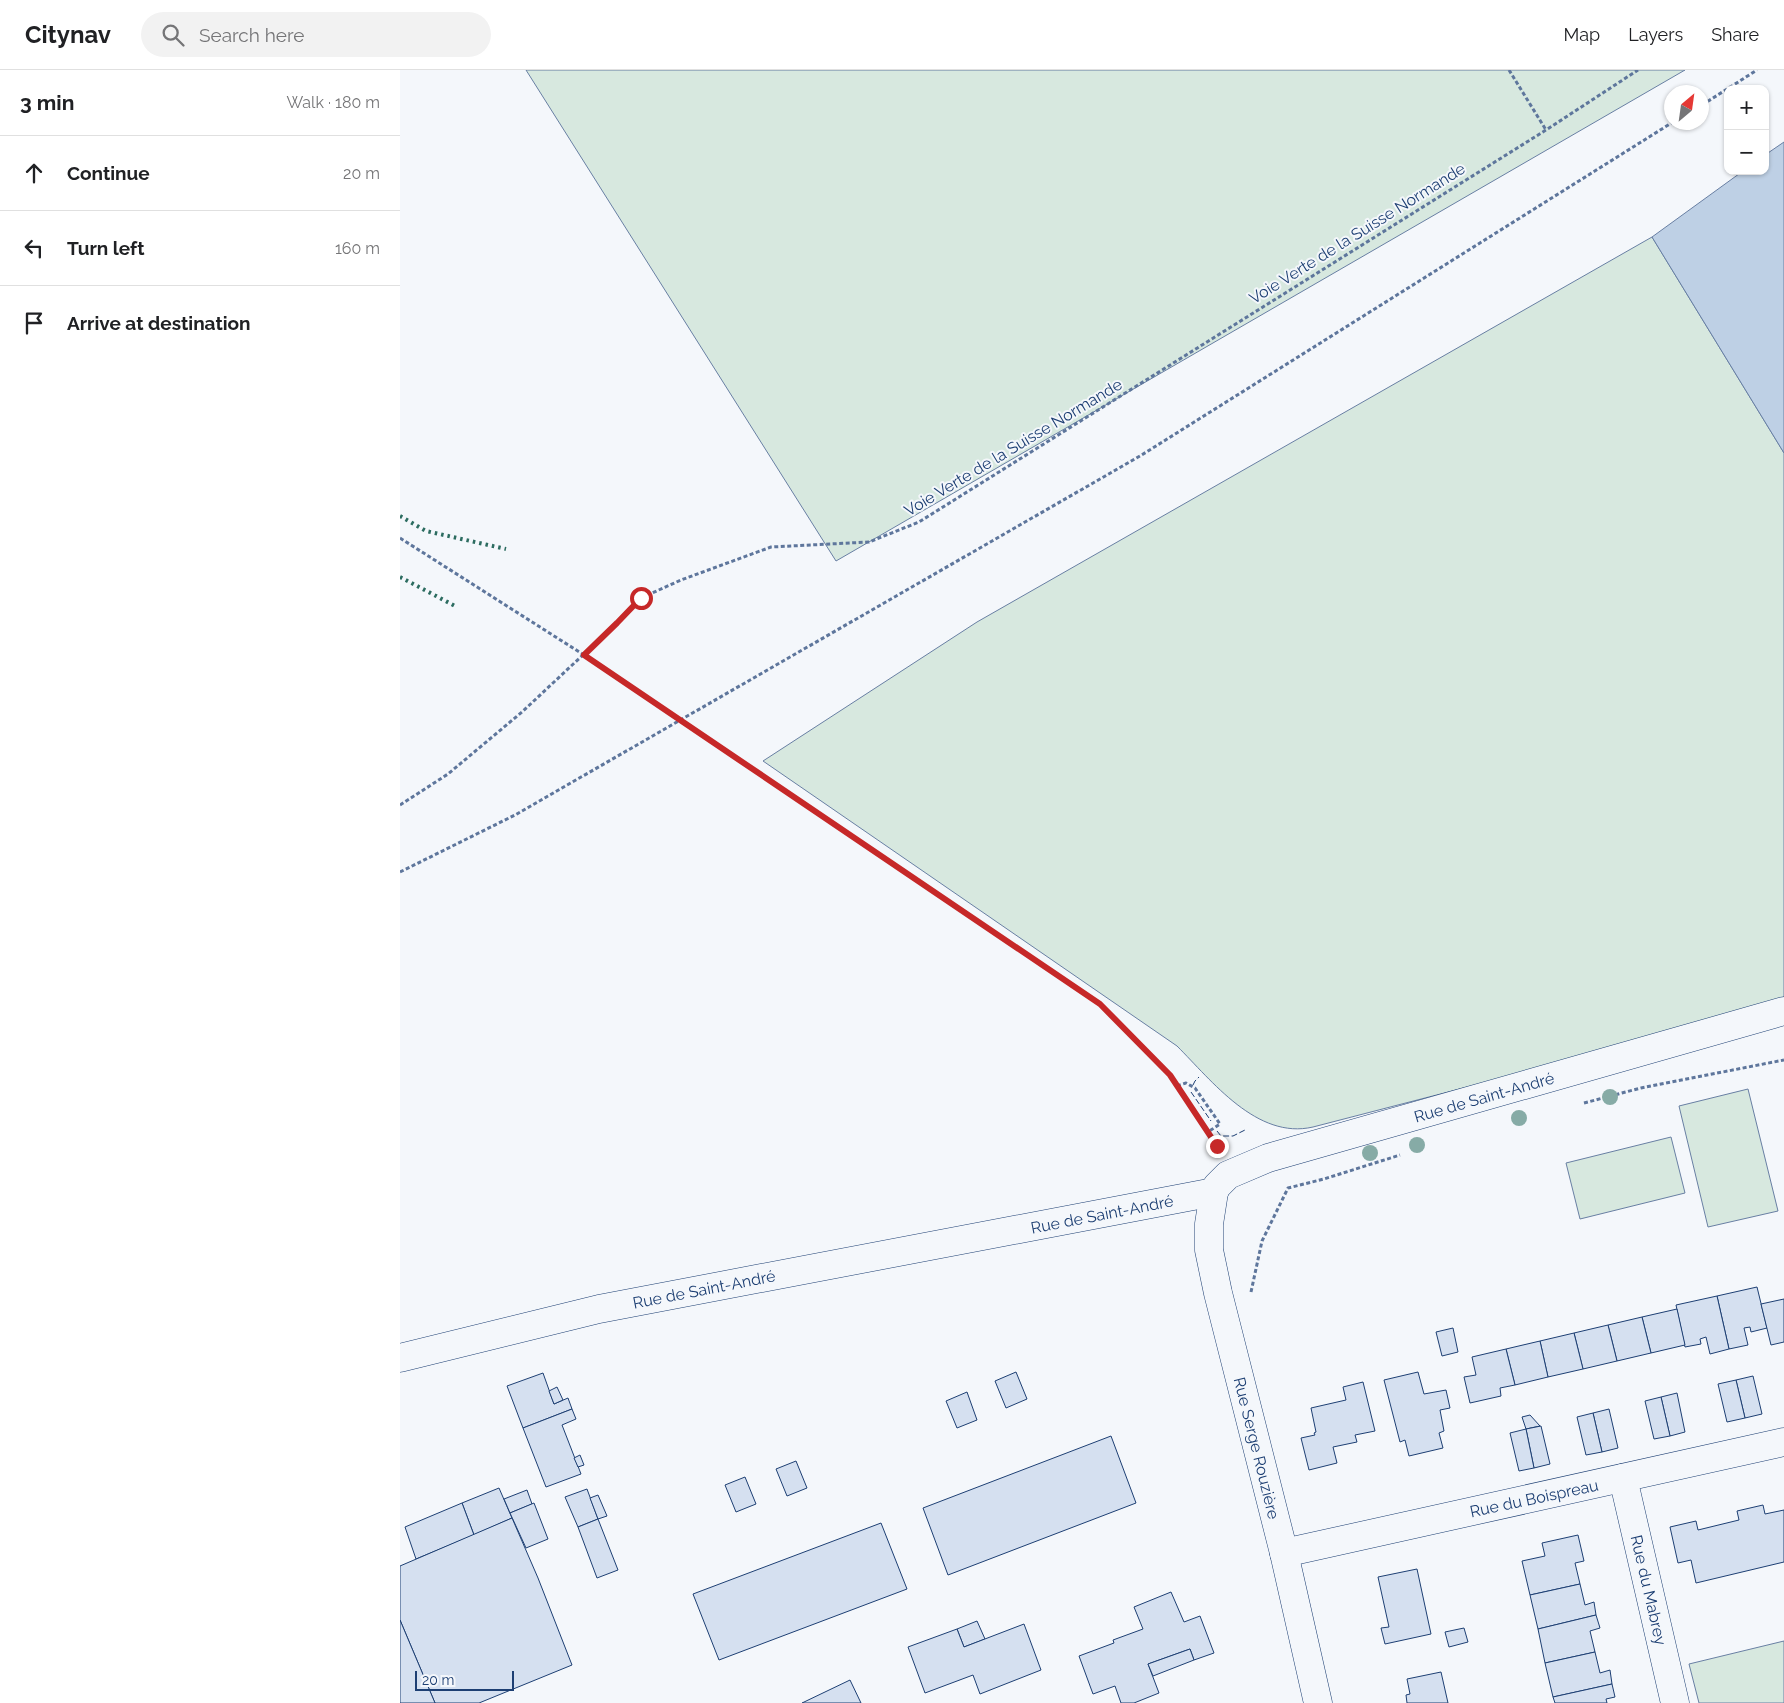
<!DOCTYPE html>
<meta charset="utf-8">
<style>
:root{--surface:#fff;--page:#f2f2f2;--text:#202124;--muted:#757577;--line:#e0e0e0}
body{margin:0;font-family:Raleway,sans-serif;background:var(--page);color:var(--text)}
.controls{position:absolute;right:15px;top:15px;display:grid;overflow:hidden;border-radius:10px;box-shadow:0 1px 4px #0004}
.controls button{width:45px;height:45px;display:grid;place-items:center;padding:0;border:0;border-bottom:1px solid var(--line);background:var(--surface);color:var(--text);font:25px sans-serif}
.compass{position:absolute;left:1264px;top:15px;width:45px;height:45px;border-radius:50%;background:var(--surface);box-shadow:0 1px 4px #0004;rotate:29deg}
.scale{position:absolute;left:15px;bottom:12px;width:99px;box-sizing:border-box;padding-left:5px;border:2px solid #1d3f73;border-top:0;font-size:14px;line-height:18px;white-space:nowrap;color:#1d3f73;-webkit-text-stroke:4px #f4f7fb;paint-order:stroke}
.stop{position:absolute;width:15px;height:15px;margin:-11px;border:4px solid #c62828;border-radius:50%;background:#fff}
.stop.end{background:#c62828;border-color:#fff;box-shadow:0 1px 5px #0008}
.list{margin:0;padding:0;list-style:none}
h2{display:flex;justify-content:space-between;align-items:center;height:65px;margin:0;padding:0 20px;font-size:21px}
h2 small{font-size:16px;font-weight:400;color:var(--muted)}
.list li{display:grid;grid-template-columns:32px 1fr auto;gap:15px;align-items:center;box-sizing:border-box;height:75px;padding:0 20px;border-top:1px solid var(--line)}
.list b{display:block;font-size:19px;white-space:nowrap}
.list em{font-size:16px;font-style:normal;color:var(--muted)}
.icon{flex:none;width:28px;height:28px;fill:none;stroke:currentColor;stroke-width:2;stroke-linecap:round;stroke-linejoin:round}
.map{position:relative;flex:none;width:1384px;height:1633px;overflow:hidden}
header{display:flex;align-items:center;gap:30px;box-sizing:border-box;height:70px;padding:0 25px;background:var(--surface);border-bottom:1px solid var(--line)}
header strong{font-size:24px}
nav{display:flex;gap:28px;margin-inline-start:auto;font-size:18px}
.search{width:350px;height:45px;background:var(--page);display:flex;align-items:center;gap:12px;box-sizing:border-box;padding:0 18px;border-radius:28px;color:var(--muted);font-size:19px}
main{display:flex}
aside{flex:1;background:var(--surface)}
.map>svg:first-child{display:block}
.green{fill:#d7e8df;stroke:#687fa3}
.water{fill:#bed0e5;stroke:#687fa3}
.building{fill:#d5e0f0;stroke:#1d3f73}
.lines{fill:none;stroke-linecap:round;stroke-linejoin:round}
.minor-casing{stroke:#1d3f73;stroke-width:29}
.tertiary-casing{stroke:#1d3f73;stroke-width:29}
.path{stroke:#5e769c;stroke-width:3;stroke-dasharray:4 2.5;stroke-linecap:butt}
.minor{stroke:#f4f7fb;stroke-width:28}
.tertiary{stroke:#f4f7fb;stroke-width:28}
.hedge{stroke:#2c6c60;stroke-width:4;stroke-dasharray:2.5 4;stroke-linecap:butt}
.fence{stroke:#1d3f73;stroke-width:1;stroke-dasharray:6 2.5;stroke-linecap:butt}
.tree{fill:#86aba6}
.route{stroke:#c62828;stroke-width:6}
.labels{text-anchor:middle;stroke-width:4;stroke-linejoin:round;paint-order:stroke}
.street-label{font-size:16px;fill:#1d3f73;stroke:#f4f7fb}
</style>
<header>
<strong>Citynav</strong>
<div class="search"><svg class="icon" aria-label="search" viewBox="0 0 24 24"><circle cx="10" cy="10" r="6"/><path d="M15 15l6 6"/></svg>Search here</div>
<nav><a>Map</a><a>Layers</a><a>Share</a></nav>
</header>
<main>
<aside>
<h2>3 min<small>Walk · 180 m</small></h2>
<ul class="list">
<li><svg class="icon" aria-label="ahead" viewBox="0 0 24 24"><path d="M12 20V5M6 11l6-6 6 6"/></svg><div><b>Continue</b></div><em>20 m</em></li>
<li><svg class="icon" aria-label="left" viewBox="0 0 24 24"><path d="M17 20v-9H6M10 6l-5 5 5 5"/></svg><div><b>Turn left</b></div><em>160 m</em></li>
<li><svg class="icon" aria-label="arrive" viewBox="0 0 24 24"><path d="M6 21V4h12l-3 4 3 4H6"/></svg><div><b>Arrive at destination</b></div></li>
</ul>
</aside>
<div class="map">
<svg width="1384" height="1633" viewBox="0 0 1384 1633">
<rect width="100%" height="100%" fill="#f4f7fb"/>
<g class="green">
<path d="M126 0H1285L436 491Z"/>
<path d="M1252 167 1384 383V935L913 1057C857 1070 812 1011 777 976L363 691 577 552Z"/>
<path d="M1348 1019 1378 1141 1308 1157 1279 1036Z"/>
<path d="M1271 1067 1285 1123 1180 1149 1166 1093Z"/>
<path d="M1384 1571V1633H1299L1289 1594Z"/>
</g>
<path class="water" d="M1384 72V383L1252 167 1343 101H1365V85Z"/>
<g class="building">
<path d="M1357 1217 1367 1258 1351 1262 1350 1257 1344 1258 1348 1275 1329 1279 1317 1226Z"/>
<path d="M1317 1226 1329 1279 1310 1284 1306 1267 1300 1269 1301 1274 1285 1277 1276 1235Z"/>
<path d="M1384 1229V1272L1371 1275 1361 1234Z"/>
<path d="M1277 1239 1285 1275 1251 1283 1242 1247Z"/>
<path d="M1242 1247 1251 1283 1217 1291 1208 1255Z"/>
<path d="M1208 1255 1217 1291 1183 1299 1174 1263Z"/>
<path d="M1053 1258 1058 1282 1042 1286 1036 1262Z"/>
<path d="M1174 1263 1183 1299 1148 1307 1140 1271Z"/>
<path d="M1140 1271 1148 1307 1115 1315 1106 1279Z"/>
<path d="M1106 1279 1115 1315 1100 1318 1101 1326 1070 1333 1064 1307 1076 1305 1072 1287Z"/>
<path d="M616 1302 627 1329 606 1338 595 1311Z"/>
<path d="M1018 1302 1024 1324 1046 1320 1050 1338 1040 1340 1044 1361 1039 1363 1043 1378 1009 1386 1005 1370 1000 1372 984 1310Z"/>
<path d="M143 1303 154 1334 168 1328 172 1339 123 1358 107 1316Z"/>
<path d="M1353 1306 1362 1344 1345 1348 1336 1310Z"/>
<path d="M1336 1310 1345 1348 1327 1352 1318 1314Z"/>
<path d="M963 1312 975 1361 955 1365 957 1372 933 1377 937 1393 909 1400 901 1368 915 1365 914 1363 916 1362 911 1338 946 1330 943 1317Z"/>
<path d="M157 1317 163 1330 154 1334 149 1321Z"/>
<path d="M567 1322 577 1350 557 1358 546 1331Z"/>
<path d="M1277 1323 1285 1362 1270 1366 1261 1327Z"/>
<path d="M1261 1327 1270 1366 1254 1369 1245 1331Z"/>
<path d="M172 1339 176 1349 162 1355 181 1404 146 1417 123 1358Z"/>
<path d="M1209 1339 1218 1378 1202 1382 1193 1343Z"/>
<path d="M1193 1343 1202 1382 1186 1385 1177 1347Z"/>
<path d="M1130 1345 1140 1356 1126 1359 1122 1347Z"/>
<path d="M1141 1356 1150 1394 1134 1398 1126 1359Z"/>
<path d="M1126 1359 1134 1398 1119 1401 1110 1363Z"/>
<path d="M711 1366 736 1433 548 1505 523 1438Z"/>
<path d="M180 1385 184 1395 178 1397 174 1388Z"/>
<path d="M396 1391 407 1418 387 1426 376 1399Z"/>
<path d="M345 1407 356 1434 336 1442 325 1415Z"/>
<path d="M99 1418 112 1448 74 1465 62 1433Z"/>
<path d="M187 1419 198 1449 178 1457 165 1427Z"/>
<path d="M127 1420 132 1434 110 1443 104 1429Z"/>
<path d="M198 1425 207 1446 198 1449 190 1428Z"/>
<path d="M62 1433 74 1465 16 1489 5 1457Z"/>
<path d="M134 1433 148 1469 126 1478 110 1443Z"/>
<path d="M1363 1435 1365 1444 1384 1440V1492L1296 1513 1291 1490 1278 1493 1270 1457 1296 1451 1298 1460 1339 1450 1337 1441Z"/>
<path d="M112 1448 138 1508 172 1595 79 1633H35L0 1550V1496Z"/>
<path d="M198 1449 218 1500 197 1508 178 1457Z"/>
<path d="M481 1453 507 1519 319 1590 293 1524Z"/>
<path d="M1178 1465 1184 1491 1175 1493 1180 1514 1130 1525 1122 1491 1145 1486 1142 1473Z"/>
<path d="M1017 1499 1031 1564 985 1574 981 1558 989 1557 978 1507Z"/>
<path d="M1180 1514 1185 1535 1194 1532 1196 1545 1138 1559 1130 1525Z"/>
<path d="M771 1522 784 1552 800 1546 814 1583 794 1590 790 1579 748 1594 759 1623 734 1633H721L715 1616 693 1624 679 1586 714 1573 713 1570 743 1559 734 1537Z"/>
<path d="M1196 1545 1200 1558 1190 1561 1195 1582 1145 1593 1138 1559Z"/>
<path d="M0 1550 35 1633H0Z"/>
<path d="M577 1551 585 1569 564 1577 557 1559Z"/>
<path d="M624 1554 641 1600 580 1624 573 1605 525 1623 508 1577 557 1559 564 1577Z"/>
<path d="M1064 1558 1068 1572 1049 1577 1045 1562Z"/>
<path d="M790 1579 794 1590 753 1606 748 1594Z"/>
<path d="M1195 1582 1200 1603 1210 1600 1212 1614 1153 1627 1145 1593Z"/>
<path d="M1041 1602 1048 1633H1007L1006 1625 1010 1624 1007 1609Z"/>
<path d="M450 1610 461 1633H402Z"/>
<path d="M1212 1614 1215 1627 1206 1629 1207 1633H1155L1153 1627Z"/>
</g>
<g class="lines">
<g class="minor-casing">
<g id="minor">
<path d="M1223 1408 1275 1633"/>
<path d="M884 1483 1384 1372"/>
</g>
</g>
<g class="tertiary-casing">
<g id="tertiary">
<path d="M0 1288 199 1239 814 1122"/>
<path d="M918 1633 884 1483 818 1223 809 1180V1154L814 1122 817 1116 828 1105 868 1088 1384 941"/>
</g>
</g>
<g class="path">
<path d="M1109 0 1146 60"/>
<path d="M1302 35 1357 0"/>
<path d="M0 468 184 585 701 934 770 1005 817 1077"/>
<path d="M0 735 48 704 122 642 217 553 241 528 281 510 371 477 469 472 519 452 1146 60 1238 0"/>
<path d="M0 802 115 745 740 386 1273 52"/>
<path d="M777 1016 786 1013 795 1018 820 1054 808 1062"/>
<path d="M1184 1033 1241 1018 1384 990"/>
<path d="M851 1222 862 1171 888 1118 924 1109 1000 1085"/>
</g>
<use href="#minor" class="minor"/>
<use href="#tertiary" class="tertiary"/>
<g class="hedge">
<path d="M0 446 26 461 106 479"/>
<path d="M0 507 57 537"/>
</g>
<g class="fence">
<path d="M793 1015 795 1011 799 1007"/>
<path d="M791 1022 811 1051"/>
<path d="M817 1061 821 1066H833L845 1060"/>
</g>
</g>
<g class="tree">
<circle cx="1210" cy="1027" r="8"/>
<circle cx="1119" cy="1048" r="8"/>
<circle cx="1017" cy="1075" r="8"/>
<circle cx="970" cy="1083" r="8"/>
</g>
<g class="lines">
<path class="route" d="M241 528 217 553 184 585 700 934 770 1005 817 1076"/>
</g>
<g class="labels">
<g class="street-label">
<text transform="translate(957 163) rotate(-32)" y="6">Voie Verte de la Suisse Normande</text>
<text transform="translate(613 377) rotate(-31)" y="6">Voie Verte de la Suisse Normande</text>
<text transform="translate(1084 1027) rotate(-16)" y="6">Rue de Saint-André</text>
<text transform="translate(702 1144) rotate(-11)" y="6">Rue de Saint-André</text>
<text transform="translate(304 1219) rotate(-11)" y="6">Rue de Saint-André</text>
<text transform="translate(857 1378) rotate(76)" y="6">Rue Serge Rouzière</text>
<text transform="translate(1134 1428) rotate(-12)" y="6">Rue du Boispreau</text>
<text transform="translate(1249 1520) rotate(77)" y="6">Rue du Mabrey</text>
</g>
</g>
</svg>
<div class="controls">
<button>+</button>
<button>−</button>
</div>
<svg class="compass" viewBox="-18 -18 36 36"><path d="M0-13l5 13h-10z" fill="#e53935"/><path d="M0 13l5-13h-10z" fill="#757577"/></svg>
<div class="scale">20 m</div>
<div class="stop" style="left:241px;top:528px"></div>
<div class="stop end" style="left:817px;top:1076px"></div>
</div>
</main>
